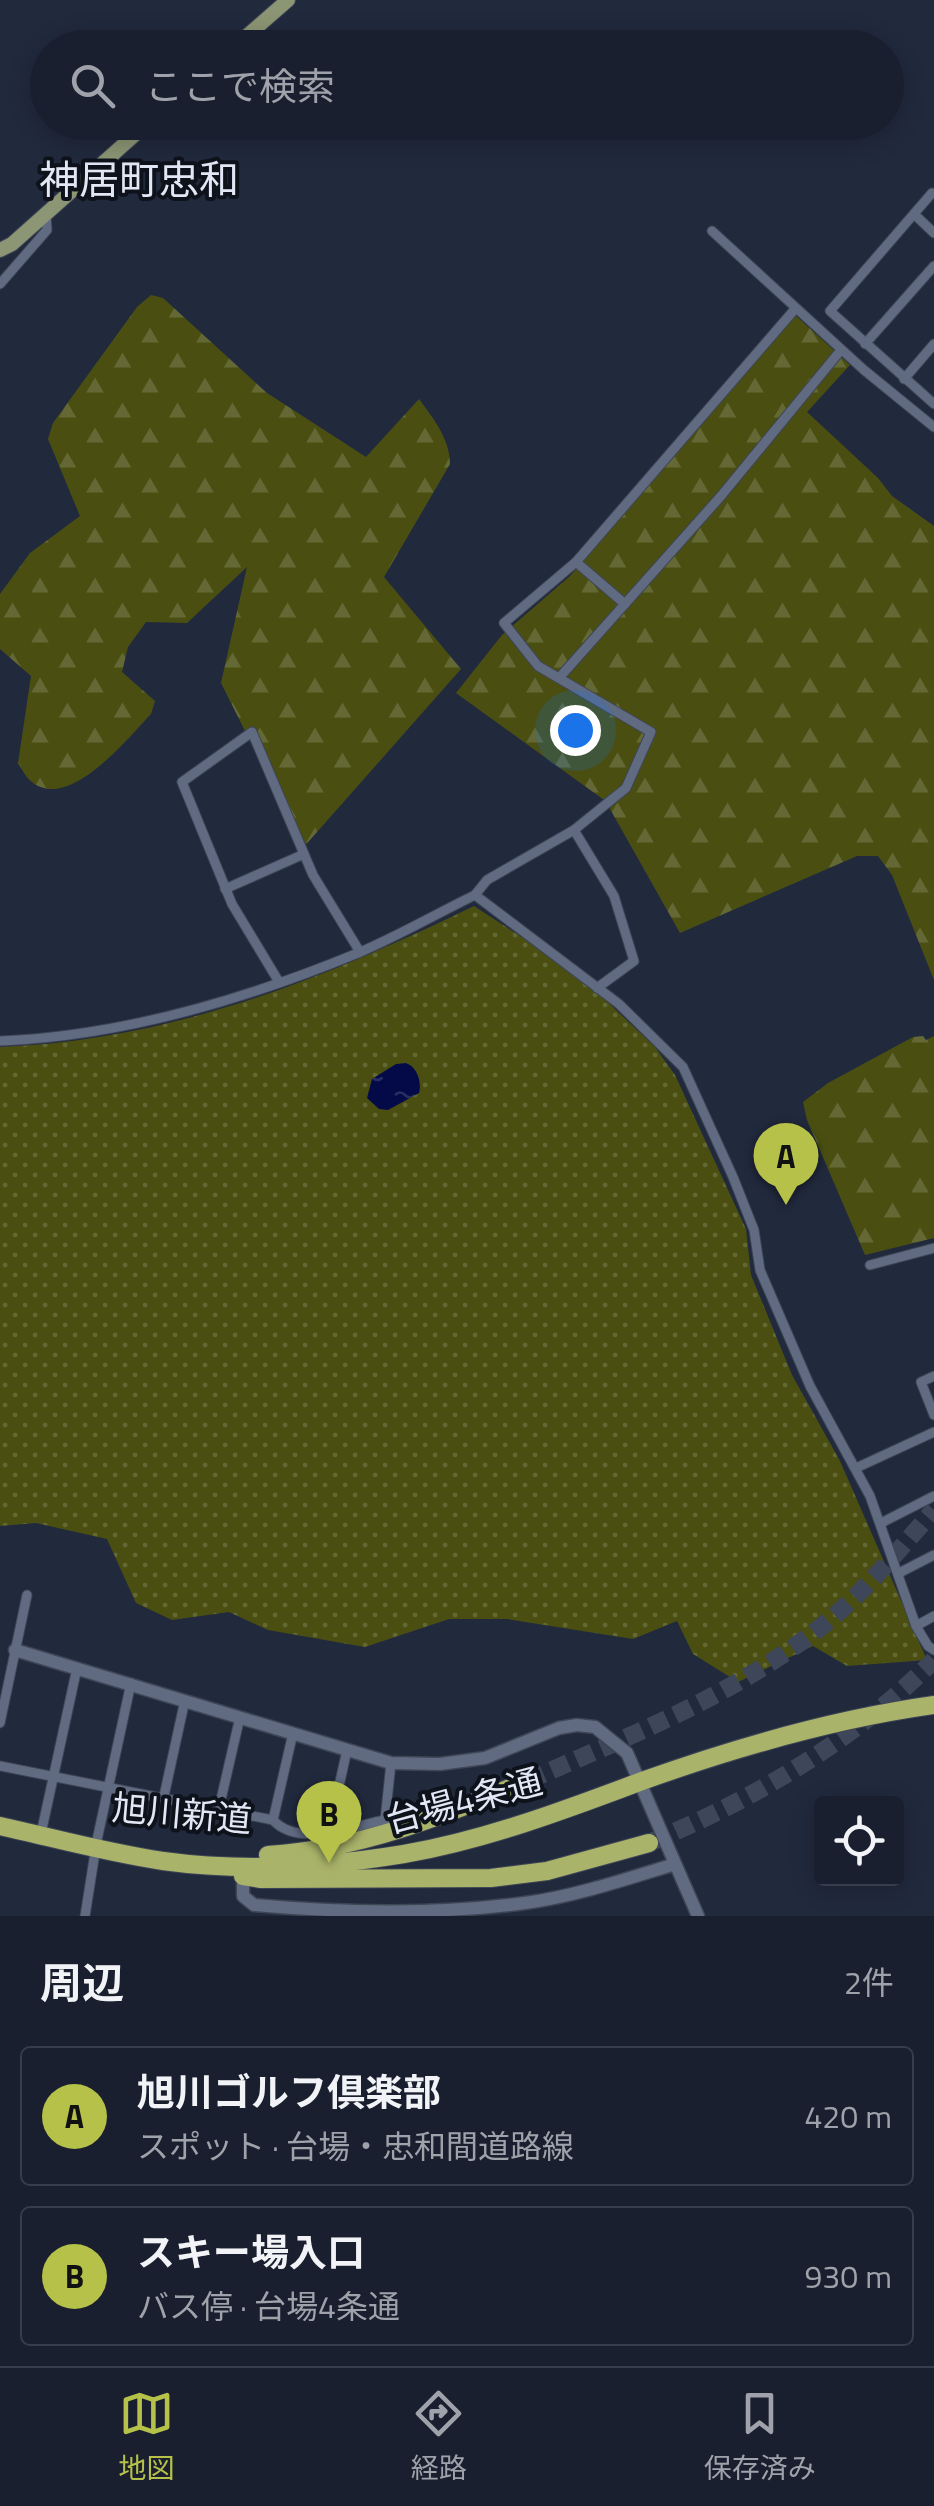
<!DOCTYPE html>
<html lang="ja">
<meta charset="utf-8">
<style>
:root{--surface:#191f2e;--page:#262c3a;--text:#f1f3f6;--muted:#9fa2aa;--line:#373d4a;--accent:#b6c149}
body{margin:0;font-family:"Titillium Web","Noto Sans JP",sans-serif;background:var(--page);color:var(--text)}
.controls{position:absolute;right:30px;bottom:30px;display:grid;overflow:hidden;border-radius:10px;box-shadow:0 5px 25px #0003}
.controls button{width:90px;height:90px;display:grid;place-items:center;padding:0;border:0;border-bottom:2px solid var(--line);background:var(--surface);color:var(--text);font:50px sans-serif}
.you{position:absolute;left:575px;top:730px;width:35px;height:35px;margin:-25px;border:8px solid #fff;border-radius:50%;background:#1a73e8;box-shadow:0 0 0 15px #1a73e833}
.badge{display:grid;place-items:center;width:65px;height:65px;border-radius:50%;background:var(--accent);color:#111;font-size:32px;font-weight:700}
.pin{position:absolute;translate:-50% -82px;filter:drop-shadow(0 2px 5px #0008)}
.pin::after{content:'';position:absolute;top:52px;width:35px;height:30px;background:inherit;clip-path:polygon(0 0,100% 0,50% 100%)}
.list{margin:0;padding:0;list-style:none}
h2{display:flex;justify-content:space-between;align-items:center;height:130px;margin:0;padding:0 40px;font-size:42px}
h2 small{font-size:32px;font-weight:400;color:var(--muted)}
.list li{display:grid;grid-template-columns:65px 1fr auto;gap:30px;align-items:center;box-sizing:border-box;height:140px;margin:0 20px 20px;padding:0 20px;border:2px solid var(--line);border-radius:10px}
.list b{display:block;font-size:38px;white-space:nowrap}
.list p{margin:0;font-size:32px;white-space:nowrap;color:var(--muted)}
.list em{font-size:32px;font-style:normal;color:var(--muted)}
.icon{flex:none;width:55px;height:55px;fill:none;stroke:currentColor;stroke-width:2;stroke-linecap:round;stroke-linejoin:round}
.map{position:relative;flex:none;width:934px;height:1916px;overflow:hidden}
.search{position:absolute;background:var(--surface);box-shadow:0 5px 25px #0003;left:30px;right:30px;top:30px;height:110px;display:flex;align-items:center;gap:25px;box-sizing:border-box;padding:0 35px;border-radius:55px;color:var(--muted);font-size:38px}
.sheet{height:450px;background:var(--surface)}
nav{display:flex;justify-content:space-around;align-items:center;box-sizing:border-box;height:140px;border-top:2px solid var(--line);background:var(--surface);font-size:28px;color:var(--muted)}
nav a{display:grid;justify-items:center;gap:5px}
nav .on{color:var(--accent)}
.map>svg:first-child{display:block}
.grass{fill:url(#grass-dots)}
.forest{fill:url(#forest-firs)}
.water{fill:url(#water-ripples)}
.lines{fill:none;stroke-linecap:round;stroke-linejoin:round}
.highway-tunnel{stroke:#3e4659;stroke-width:18;stroke-dasharray:18 9;stroke-linecap:butt}
.street-casing{stroke:#3e4555;stroke-width:11}
.secondary-casing{stroke:#3e4555;stroke-width:15}
.primary-casing{stroke:#3e4555;stroke-width:16}
.highway-casing{stroke:#3e4555;stroke-width:20}
.street{stroke:#606b82;stroke-width:9}
.secondary{stroke:#606b82;stroke-width:12}
.primary{stroke:#8c9674;stroke-width:14}
.highway{stroke:#aab36a;stroke-width:18}
.labels{text-anchor:middle;stroke-width:8;stroke-linejoin:round;paint-order:stroke}
.street-label{font-size:35px;fill:#e1e7f5;stroke:#0e121b}
.quarter-label{font-size:40px;fill:#e1e7f5;stroke:#0e121b}
</style>
<div class="map">
<svg width="934" height="1916" viewBox="0 0 934 1916">
<defs>
<pattern id="grass-dots" width="8" height="8" patternUnits="userSpaceOnUse" patternTransform="scale(2.5)"><rect width="8" height="8" fill="#4a4f11"/><path d="M2 2h.1M6 6h.1" fill="none" stroke="#646834" stroke-width="1.8" stroke-linecap="round"/></pattern>
<pattern id="forest-firs" width="22" height="20" patternUnits="userSpaceOnUse" patternTransform="scale(2.5)"><rect width="22" height="20" fill="#4a4f11"/><path d="M5 1l3.5 6h-7zM16 11l3.5 6h-7z" fill="#646834"/></pattern>
<pattern id="water-ripples" width="26" height="14" patternUnits="userSpaceOnUse" patternTransform="scale(2.5)"><rect width="26" height="14" fill="#030a47"/><path d="M2 4q2-2 4 0t4 0M15 11q2-2 4 0t4 0" fill="none" stroke="#272e62"/></pattern>
</defs>
<rect width="100%" height="100%" fill="#21293d"/>
<path class="grass" d="M474 906 578 974 655 1047 675 1075 746 1229 751 1275 792 1375 840 1461 927 1660 847 1666 813 1646 738 1682 693 1654 677 1621 633 1639 507 1619H449L365 1647 268 1630 229 1612 172 1620 136 1603 107 1539 36 1523 0 1526V1047C173 1040 321 980 474 906Z"/>
<g class="forest">
<path d="M151 295 163 298 267 393 366 457 419 399C433 418 450 439 450 464L384 577 461 669 302 849 265 759 246 733 221 683 247 567 187 623 146 622 128 647 122 672 155 701 151 714C128 738 69 812 32 782 26 778 22 769 18 763L31 676 0 649V594L30 553 80 516 48 439 53 423 137 307Z"/>
<path d="M795 315 850 365 807 412 878 478 892 496 934 526V980L892 875 878 856H857L680 933 610 809 611 805 456 693 502 635 570 576Z"/>
<path d="M923 1036 926 1040 934 1036V1238L865 1255 807 1120 803 1102 828 1083 913 1037Z"/>
</g>
<path class="water" d="M406 1063C417 1067 422 1082 419 1093L388 1110 379 1109 367 1098 372 1079 396 1064Z"/>
<g class="lines">
<g class="highway-tunnel">
<path d="M527 1781C627 1737 730 1697 817 1630 861 1596 897 1552 934 1510"/>
<path d="M651 1842C756 1798 853 1741 934 1660"/>
</g>
<g class="street-casing">
<g id="street">
<path d="M932 193 830 311 934 404"/>
<path d="M914 214 934 233"/>
<path d="M712 231 864 370 934 427"/>
<path d="M0 284 47 230 46 215"/>
<path d="M865 344 934 266"/>
<path d="M904 379 934 344"/>
<path d="M576 562 625 604"/>
<path d="M559 678 721 496 841 350"/>
<path d="M574 830 614 896 634 961 597 988"/>
<path d="M225 889 304 854"/>
<path d="M475 895 619 1004 683 1067 733 1177 754 1230 760 1270 810 1386 870 1496 916 1626 928 1646 934 1650"/>
<path d="M279 982 232 904 182 782 252 732 313 875 360 952"/>
<path d="M0 1041C123 1036 244 1000 358 953 398 936 436 914 475 895L487 880 574 830 626 788 651 732 538 666 504 623 576 562 795 309"/>
<path d="M870 1265 934 1248"/>
<path d="M934 1376 921 1382 934 1415"/>
<path d="M856 1468 934 1432"/>
<path d="M881 1523 934 1496"/>
<path d="M899 1573 934 1555"/>
<path d="M916 1626 934 1616"/>
<path d="M0 1723 27 1595"/>
<path d="M293 1733 273 1820C298 1848 353 1826 385 1820L391 1763"/>
<path d="M0 1766 273 1820"/>
<path d="M164 1796 185 1700"/>
<path d="M219 1808 240 1717"/>
<path d="M42 1829 77 1668"/>
<path d="M329 1831 347 1750"/>
<path d="M85 1916 97 1840 131 1683"/>
</g>
</g>
<g class="secondary-casing">
<g id="secondary">
<path d="M15 1650 391 1763 440 1764 485 1758 559 1728 577 1725 595 1727 627 1753 698 1916"/>
<path d="M243 1876V1896L254 1905C343 1913 436 1915 525 1903 576 1896 626 1879 675 1864"/>
</g>
</g>
<g class="primary-casing">
<g id="primary">
<path d="M233 48 288 0"/>
<path d="M0 250 12 244 149 122"/>
</g>
</g>
<g class="highway-casing">
<g id="highway">
<path d="M0 1826C54 1838 108 1853 163 1861 242 1872 325 1867 404 1854 485 1840 565 1810 642 1781 737 1747 834 1719 934 1705"/>
<path d="M268 1855C360 1849 443 1816 527 1781"/>
<path d="M243 1876 261 1879 491 1878 547 1871 649 1843"/>
</g>
</g>
<use href="#street" class="street"/>
<use href="#secondary" class="secondary"/>
<use href="#primary" class="primary"/>
<use href="#highway" class="highway"/>
</g>
<g class="labels">
<g class="street-label">
<text transform="translate(464 1801) rotate(-15)" y="12">台場4条通</text>
<text transform="translate(182 1814) rotate(5)" y="12">旭川新道</text>
</g>
<g class="quarter-label">
<text x="139" y="194">神居町忠和</text>
</g>
</g>
</svg>
<div class="controls">
<button><svg class="icon" aria-label="locate" viewBox="0 0 24 24"><circle cx="12" cy="12" r="6"/><path d="M12 2v4M12 18v4M2 12h4M18 12h4"/></svg></button>
</div>
<div class="you"></div>
<div class="pin badge" style="left:786px;top:1205px">A</div>
<div class="pin badge" style="left:329px;top:1863px">B</div>
<div class="search"><svg class="icon" aria-label="search" viewBox="0 0 24 24"><circle cx="10" cy="10" r="6"/><path d="M15 15l6 6"/></svg>ここで検索</div>
</div>
<section class="sheet">
<h2>周辺<small>2件</small></h2>
<ul class="list">
<li><span class="badge">A</span><div><b>旭川ゴルフ倶楽部</b><p>スポット · 台場・忠和間道路線</p></div><em>420 m</em></li>
<li><span class="badge">B</span><div><b>スキー場入口</b><p>バス停 · 台場4条通</p></div><em>930 m</em></li>
</ul>
</section>
<nav>
<a class="on"><svg class="icon" aria-label="map" viewBox="0 0 24 24"><path d="M3 6l6-2 6 2 6-2v14l-6 2-6-2-6 2zM9 4v14M15 6v14"/></svg>地図</a>
<a><svg class="icon" aria-label="directions" viewBox="0 0 24 24"><path d="M12 3l9 9-9 9-9-9zM9 14v-3h6M13 9l2 2-2 2"/></svg>経路</a>
<a><svg class="icon" aria-label="saved" viewBox="0 0 24 24"><path d="M7 4h10v16l-5-4-5 4z"/></svg>保存済み</a>
</nav>
